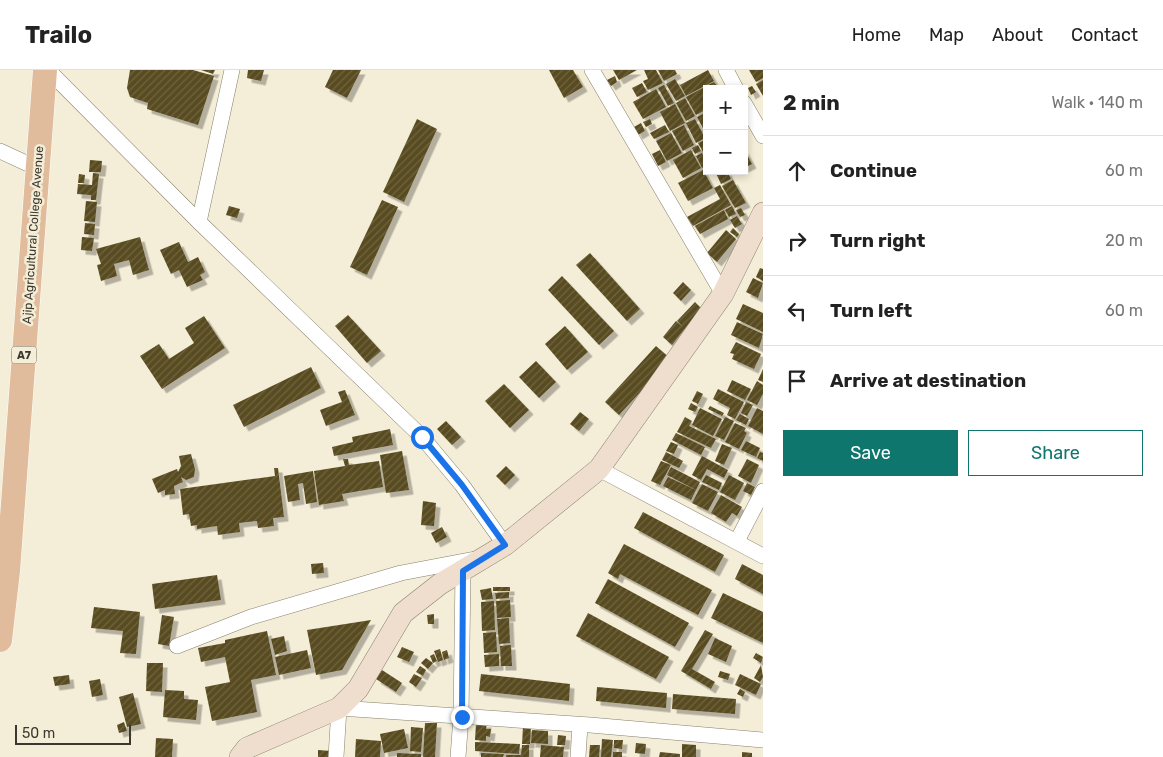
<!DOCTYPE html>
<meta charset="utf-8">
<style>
:root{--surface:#fff;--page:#f6f6f6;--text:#222;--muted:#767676;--line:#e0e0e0;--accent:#0f766e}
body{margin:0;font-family:Rubik,sans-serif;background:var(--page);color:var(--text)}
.controls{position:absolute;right:15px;top:15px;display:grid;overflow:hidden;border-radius:0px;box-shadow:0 2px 8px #0003}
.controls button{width:45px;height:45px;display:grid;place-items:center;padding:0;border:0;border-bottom:1px solid var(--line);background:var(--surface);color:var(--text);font:25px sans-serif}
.scale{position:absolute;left:15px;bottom:12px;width:116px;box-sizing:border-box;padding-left:5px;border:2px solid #3b382f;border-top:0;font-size:14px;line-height:18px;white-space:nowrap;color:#3b382f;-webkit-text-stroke:4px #f4edd7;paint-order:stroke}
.stop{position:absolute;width:15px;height:15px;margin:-11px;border:4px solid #1a73e8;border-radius:50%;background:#fff}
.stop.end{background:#1a73e8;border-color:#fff;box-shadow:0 1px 5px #0008}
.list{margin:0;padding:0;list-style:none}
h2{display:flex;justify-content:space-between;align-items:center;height:65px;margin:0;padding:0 20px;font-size:21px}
h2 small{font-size:16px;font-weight:400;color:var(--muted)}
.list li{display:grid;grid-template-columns:32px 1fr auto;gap:15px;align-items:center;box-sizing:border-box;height:70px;padding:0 20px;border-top:1px solid var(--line)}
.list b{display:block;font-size:19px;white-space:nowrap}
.list em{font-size:16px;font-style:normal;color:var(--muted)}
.actions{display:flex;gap:10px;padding:15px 20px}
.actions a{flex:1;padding:11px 0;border:1px solid var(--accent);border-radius:0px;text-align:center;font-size:18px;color:var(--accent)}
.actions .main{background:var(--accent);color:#fff}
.icon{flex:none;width:28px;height:28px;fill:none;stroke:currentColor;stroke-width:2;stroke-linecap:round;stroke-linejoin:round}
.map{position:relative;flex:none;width:763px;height:687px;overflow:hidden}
header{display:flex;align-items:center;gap:30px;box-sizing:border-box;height:70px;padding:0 25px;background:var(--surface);border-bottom:1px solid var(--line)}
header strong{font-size:24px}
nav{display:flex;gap:28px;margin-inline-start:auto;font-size:18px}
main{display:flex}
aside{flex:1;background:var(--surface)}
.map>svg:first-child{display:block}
.building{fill:url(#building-hatch);filter:url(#shadow)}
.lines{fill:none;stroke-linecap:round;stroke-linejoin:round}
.minor-casing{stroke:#87816d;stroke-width:16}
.secondary-casing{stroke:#87816d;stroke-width:22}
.primary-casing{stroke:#fff;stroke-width:25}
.minor{stroke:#fff;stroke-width:15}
.secondary{stroke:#efdece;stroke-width:21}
.primary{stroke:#e0bc9c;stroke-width:24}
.route{stroke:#1a73e8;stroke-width:6}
.labels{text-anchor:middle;stroke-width:5;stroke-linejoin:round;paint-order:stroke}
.shield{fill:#f4edd7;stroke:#726e61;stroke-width:1}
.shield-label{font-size:11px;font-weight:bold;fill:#3b382f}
.street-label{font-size:12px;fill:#3b382f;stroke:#f4edd7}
</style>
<header>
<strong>Trailo</strong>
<nav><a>Home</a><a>Map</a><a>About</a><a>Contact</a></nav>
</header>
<main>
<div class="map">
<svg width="763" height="687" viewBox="0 0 763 687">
<defs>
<pattern id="building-hatch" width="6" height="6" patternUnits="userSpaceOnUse" patternTransform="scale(1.25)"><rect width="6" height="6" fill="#594c20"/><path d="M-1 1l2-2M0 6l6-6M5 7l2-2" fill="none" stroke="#6e6440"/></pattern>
<filter id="shadow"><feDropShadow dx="4.5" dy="4.5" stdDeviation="0" flood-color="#0004"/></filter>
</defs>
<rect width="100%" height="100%" fill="#f4edd7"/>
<g class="building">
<path d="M130 0H193L214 6 198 55 147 39 148 33 130 27 127 18Z"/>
<path d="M201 0H215L213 4Z"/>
<path d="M248 0H264L261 11 247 8Z"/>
<path d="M333 0H361L347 28 325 17Z"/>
<path d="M549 0H573L583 17 564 28Z"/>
<path d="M613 0H637L619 10Z"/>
<path d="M644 0H656L663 13 648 20 643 11 648 9Z"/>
<path d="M658 0H675L677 4 664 11Z"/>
<path d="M708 0 714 11 686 26 680 15Z"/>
<path d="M749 0H763V8L756 12Z"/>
<path d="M615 6 617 12 611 16 607 10Z"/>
<path d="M675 9 685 26 676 31 666 14Z"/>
<path d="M763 10V26L756 14Z"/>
<path d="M714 12 717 16 710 19 708 15Z"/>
<path d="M642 13 647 22 637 27 632 18Z"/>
<path d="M664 15 674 33 668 36 658 18Z"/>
<path d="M706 16 707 39 696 45 686 27Z"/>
<path d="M752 16 756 22 751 25 748 18Z"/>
<path d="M656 19 666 37 643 49 633 32Z"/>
<path d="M685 28 695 46 686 51 676 33Z"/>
<path d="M675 34 685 53 670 61 660 42Z"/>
<path d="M707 42V66L697 47Z"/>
<path d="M417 49 437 59 404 132 383 122Z"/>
<path d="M650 49 652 54 646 57 643 52Z"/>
<path d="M695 49 705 68 696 73 686 53Z"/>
<path d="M641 53 645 61 638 65 634 57Z"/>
<path d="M665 55 669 62 654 69 650 63Z"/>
<path d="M684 55 694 75 683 81 672 61Z"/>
<path d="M671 63 682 83 667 91 656 71Z"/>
<path d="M707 69V89L698 73Z"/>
<path d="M698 75 701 81 695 84 692 78Z"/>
<path d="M744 79 752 94 744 98Z"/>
<path d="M660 80 666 92 658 96 652 84Z"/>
<path d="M691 80 701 98 683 108 673 90Z"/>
<path d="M702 83 707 92V95L702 98 696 86Z"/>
<path d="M90 90 102 91 101 102H89Z"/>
<path d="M703 100 713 118 688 131 678 113Z"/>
<path d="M715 101H727L731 109 721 114Z"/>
<path d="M93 103 99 104 96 130H91V125L77 124 78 114 92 115Z"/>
<path d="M79 104 85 105 84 113H78Z"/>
<path d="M733 110 746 133 735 138 722 116Z"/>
<path d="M720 115 731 135 693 156 687 147 720 129 714 118Z"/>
<path d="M382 130 398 137 367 205 350 197Z"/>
<path d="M86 131 97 132 95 152 84 151Z"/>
<path d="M229 136 240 139 237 148 226 145Z"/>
<path d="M732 136 736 144 729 147 725 140Z"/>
<path d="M741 138 745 145 740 147 736 140Z"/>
<path d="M724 140 728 149 700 164 695 156Z"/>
<path d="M737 146 742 154 735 158 730 150Z"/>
<path d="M85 153 95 154 94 165 84 164Z"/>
<path d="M733 158 739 164 737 167 730 162Z"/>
<path d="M726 160 736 169 717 192 707 183Z"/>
<path d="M82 167 94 168 92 181 81 180Z"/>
<path d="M140 167 149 200 133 205 129 190 114 194 117 206 101 211 97 195 101 194 96 179Z"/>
<path d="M179 172 188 192 198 187 205 202 200 205 203 210 187 217 179 200 171 204 160 180Z"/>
<path d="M590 183 640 239 627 251 576 195Z"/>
<path d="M760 198 763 199V211L756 207Z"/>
<path d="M562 206 614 261 599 275 548 220Z"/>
<path d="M753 208 763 213 758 228 746 222Z"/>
<path d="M683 212 691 220 681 231 673 223Z"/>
<path d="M695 232 701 238 672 275 663 267 676 251 683 257 677 251Z"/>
<path d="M743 234 763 243V262L736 249Z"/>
<path d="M348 245 381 281 367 293 335 256Z"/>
<path d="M204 246 225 278 162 319 140 286 159 274 169 289 194 273 185 258Z"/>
<path d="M737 252 763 264 759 278 731 265Z"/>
<path d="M565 256 588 282 567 300 545 274Z"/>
<path d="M736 272 761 284 754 299 732 289 734 284 730 283Z"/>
<path d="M656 276 671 289 619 345 605 332Z"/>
<path d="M536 291 556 312 539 328 519 307Z"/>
<path d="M311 297 321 318 244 357 233 335Z"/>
<path d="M763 299V312L758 310Z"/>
<path d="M732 310 751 319 745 330 727 321Z"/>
<path d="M757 311 763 315V324L757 335 747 330Z"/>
<path d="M504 314 529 340 510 358 485 331Z"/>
<path d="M718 319 744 332 735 349 727 345 730 338 713 329Z"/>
<path d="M345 320 355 345 326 356 320 340 342 332 338 322Z"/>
<path d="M697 321 703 324 698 334 692 331Z"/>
<path d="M746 332 753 335 747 346 741 343Z"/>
<path d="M691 333 698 337 695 342 688 339Z"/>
<path d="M710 336 724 343 722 346 708 339Z"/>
<path d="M700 338 722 349 713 366 692 355Z"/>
<path d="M757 338 763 341V364L748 356Z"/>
<path d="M580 342 589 349 579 361 570 354Z"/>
<path d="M740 344 749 349 746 355 736 350Z"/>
<path d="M685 347 692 351 689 356 716 369 711 378 677 362Z"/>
<path d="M725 347 734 351 724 370 715 366Z"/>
<path d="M446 351 461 367 452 375 437 359Z"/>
<path d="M735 353 746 358 744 361 747 363 739 379 725 372Z"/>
<path d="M390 359 393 375 334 386 332 377 353 372 352 367Z"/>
<path d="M676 363 705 377 701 385 672 370Z"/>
<path d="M746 371 760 378 756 387 741 380Z"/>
<path d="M671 372 678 375 674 384 666 381Z"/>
<path d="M722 374 732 378 724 395 715 391Z"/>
<path d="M402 381 409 420 386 423 380 385Z"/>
<path d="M666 382 683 391 679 398 662 390Z"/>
<path d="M760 382 763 383V391L757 388Z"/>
<path d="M191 384 195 399 194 407 186 410 181 407 183 412 174 416 175 424 165 425V420L158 423 152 409 177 399 178 402 181 396 179 386Z"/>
<path d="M702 386 728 400 724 408 707 399 701 410 692 405Z"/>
<path d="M343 389H348L349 395 379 391 383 417 342 424 344 431 319 435 314 401 345 396Z"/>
<path d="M747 389 759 395 751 413 738 406Z"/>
<path d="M661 391 671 395 660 415 651 411Z"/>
<path d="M506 396 515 405 505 415 496 406Z"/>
<path d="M671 397 700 412 696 420 667 405Z"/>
<path d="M274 398H278L284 447 273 448 274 456 258 458 257 451 239 453 240 462 218 465 217 456 197 459V455L191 456 189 444 183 445 180 419 275 406Z"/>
<path d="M313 401 317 432 306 434 303 413 298 414 300 430 288 432 284 406Z"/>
<path d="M706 405 722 413 719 420 702 412Z"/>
<path d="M729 405 744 413 735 430 720 422Z"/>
<path d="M668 407 696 420 691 430 663 416Z"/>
<path d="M747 413 755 417 751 425 743 421Z"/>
<path d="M702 414 718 422 708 441 692 433Z"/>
<path d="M721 425 742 437 737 446 732 443 726 452 711 443Z"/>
<path d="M423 431 436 433 434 456 421 455Z"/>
<path d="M643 442 724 485 715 502 634 458Z"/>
<path d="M442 457 447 467 436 473 431 463Z"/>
<path d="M624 474 712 520 698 545 620 504 618 509 608 503Z"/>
<path d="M323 493 324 503 312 504 311 494Z"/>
<path d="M742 494 763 505V524L735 509Z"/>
<path d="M217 505 221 530 155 539 152 514Z"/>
<path d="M608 509 689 553 675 577 595 533Z"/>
<rect x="493" y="517" width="17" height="4"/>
<path d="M491 518 493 529 482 530 480 520Z"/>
<path d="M509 522V528L496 529 495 523Z"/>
<path d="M723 523 763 542V573L711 548Z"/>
<path d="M510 530 511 547 497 548 496 531Z"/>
<path d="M494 531 495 560 482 561 481 532Z"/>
<path d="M94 537 140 542 136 584 120 583 123 561 91 558Z"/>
<path d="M588 543 669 587 656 609 576 566Z"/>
<path d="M434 544V554H428L427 545Z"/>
<path d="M162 545 174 547 169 576 158 574Z"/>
<path d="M509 548 510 573 499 574 497 549Z"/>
<path d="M371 550 342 600 316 605 307 560Z"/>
<path d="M705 560 713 564 692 599 715 612 711 619 681 601Z"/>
<path d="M267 561 276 605 251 610 257 642 212 651 205 617 230 612 225 587 201 592 198 578 225 573V570Z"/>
<path d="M496 562 497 582 484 583 483 563Z"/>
<path d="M284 566 287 581 275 585 271 569Z"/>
<path d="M715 568 732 576 726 592 708 584Z"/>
<path d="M511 575 512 596H501L500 576Z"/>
<path d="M402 577 414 582 409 592 397 587Z"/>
<path d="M440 579 443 590 438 592 434 581Z"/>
<path d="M307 580 311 598 279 605 275 587Z"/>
<path d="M447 580 449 588 444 590 442 582Z"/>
<path d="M756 583 763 587 761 593 753 588Z"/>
<path d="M434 584 437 591 433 593 430 586Z"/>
<path d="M499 584V596L485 597 484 585Z"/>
<path d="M426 588 433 593 428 599 421 593Z"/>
<path d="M147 593H163L162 622 146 621Z"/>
<path d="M761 595 763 607 760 612 754 608Z"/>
<path d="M420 596 426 600 423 606 416 602Z"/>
<path d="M382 600 402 613 396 622 376 609Z"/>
<path d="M720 601 730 604 728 610 718 607Z"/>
<path d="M414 604 422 608 416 617 409 612Z"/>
<path d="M481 604 570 614 569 631 479 621Z"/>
<path d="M740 604 761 614 756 625 735 615Z"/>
<path d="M69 605 70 614 55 616 53 607Z"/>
<path d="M100 609 103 625 92 627 89 611Z"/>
<path d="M597 617 667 623 666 638 596 631Z"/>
<path d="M740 619 745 622 743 627 737 624Z"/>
<path d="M165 620 184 621V629L198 630 196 650 163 647Z"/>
<path d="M133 623 141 654 127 657 119 627Z"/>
<path d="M673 624 736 629 735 644 672 639Z"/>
<path d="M124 652 127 661 119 663 117 655Z"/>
<path d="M425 653H437L435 687H423Z"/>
<path d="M476 653H487L486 659H491L490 667 486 666V671L475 670Z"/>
<path d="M411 657 423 658 421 682 410 681Z"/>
<path d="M523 657H531L530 674H522Z"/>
<path d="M404 659 408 678 384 683 380 664Z"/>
<path d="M532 660 548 661V674L531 673Z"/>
<path d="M558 665 566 666 565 675H557Z"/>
<path d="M156 668 173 669 172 687H155Z"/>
<path d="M356 669 381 671 380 687H355Z"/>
<path d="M602 669 613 670 611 687H601Z"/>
<path d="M614 670H623L622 679 614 678Z"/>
<path d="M475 672 520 674 519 684 475 681Z"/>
<path d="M636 673 646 674 645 684 635 683Z"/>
<path d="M682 674 696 675V687H682Z"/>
<path d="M522 675H529V687H506V685H521Z"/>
<path d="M541 675 564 677 563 687H540Z"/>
<path d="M590 675H600L599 687H589Z"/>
<path d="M318 680 331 681 330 687H318Z"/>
<rect x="613" y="682" width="9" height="5"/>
<path d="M660 682 680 684V687H659Z"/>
<path d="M742 682 752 683V687H742Z"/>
<path d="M397 683 421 684V687H397Z"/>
<path d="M481 683 504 684 503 687H481Z"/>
</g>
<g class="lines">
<g class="minor-casing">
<g id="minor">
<path d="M48 0 199 152 422 367 462 415 505 475"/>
<path d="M592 0 723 224"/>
<path d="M726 0 736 19"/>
<path d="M744 33 763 66"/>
<path d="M0 81 39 99"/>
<path d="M199 152 232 0"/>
<path d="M599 399 763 486"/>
<path d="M737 471 763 421"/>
<path d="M177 576 251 547 401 503 475 489"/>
<path d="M336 687 339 638 590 655 763 670"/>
<path d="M458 687 461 647 463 501"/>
<path d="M578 687 580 655"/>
</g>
</g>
<g class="secondary-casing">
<path id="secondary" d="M240 687 247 678 339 638 358 619 403 543 440 514 505 475 599 399 723 224 763 143"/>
</g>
<g class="primary-casing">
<path id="primary" d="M0 570 8 501 45 0"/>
</g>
<use href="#minor" class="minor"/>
<use href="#secondary" class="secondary"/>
<use href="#primary" class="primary"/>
</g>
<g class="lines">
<path class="route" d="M422 367 462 415 505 475 463 501 462 647"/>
</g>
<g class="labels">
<rect class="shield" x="11.5" y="276.5" width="25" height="17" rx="4"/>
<g class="shield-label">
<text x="24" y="289">A7</text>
</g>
<g class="street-label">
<text transform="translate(33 165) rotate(-86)" y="4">Ajip Agricultural College Avenue</text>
</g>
</g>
</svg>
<div class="controls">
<button>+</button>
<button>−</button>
</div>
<div class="scale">50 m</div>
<div class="stop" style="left:422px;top:367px"></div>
<div class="stop end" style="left:462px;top:647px"></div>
</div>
<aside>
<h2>2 min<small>Walk · 140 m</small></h2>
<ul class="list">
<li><svg class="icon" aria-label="ahead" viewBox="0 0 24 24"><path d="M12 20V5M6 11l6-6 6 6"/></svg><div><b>Continue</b></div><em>60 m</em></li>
<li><svg class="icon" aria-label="right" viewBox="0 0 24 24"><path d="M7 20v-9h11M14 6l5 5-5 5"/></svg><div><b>Turn right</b></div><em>20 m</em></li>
<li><svg class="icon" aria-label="left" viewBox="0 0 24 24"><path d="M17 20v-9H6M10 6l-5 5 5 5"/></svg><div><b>Turn left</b></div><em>60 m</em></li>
<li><svg class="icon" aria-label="arrive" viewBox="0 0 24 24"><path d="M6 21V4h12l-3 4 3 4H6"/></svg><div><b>Arrive at destination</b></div></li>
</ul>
<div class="actions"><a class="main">Save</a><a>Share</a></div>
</aside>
</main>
